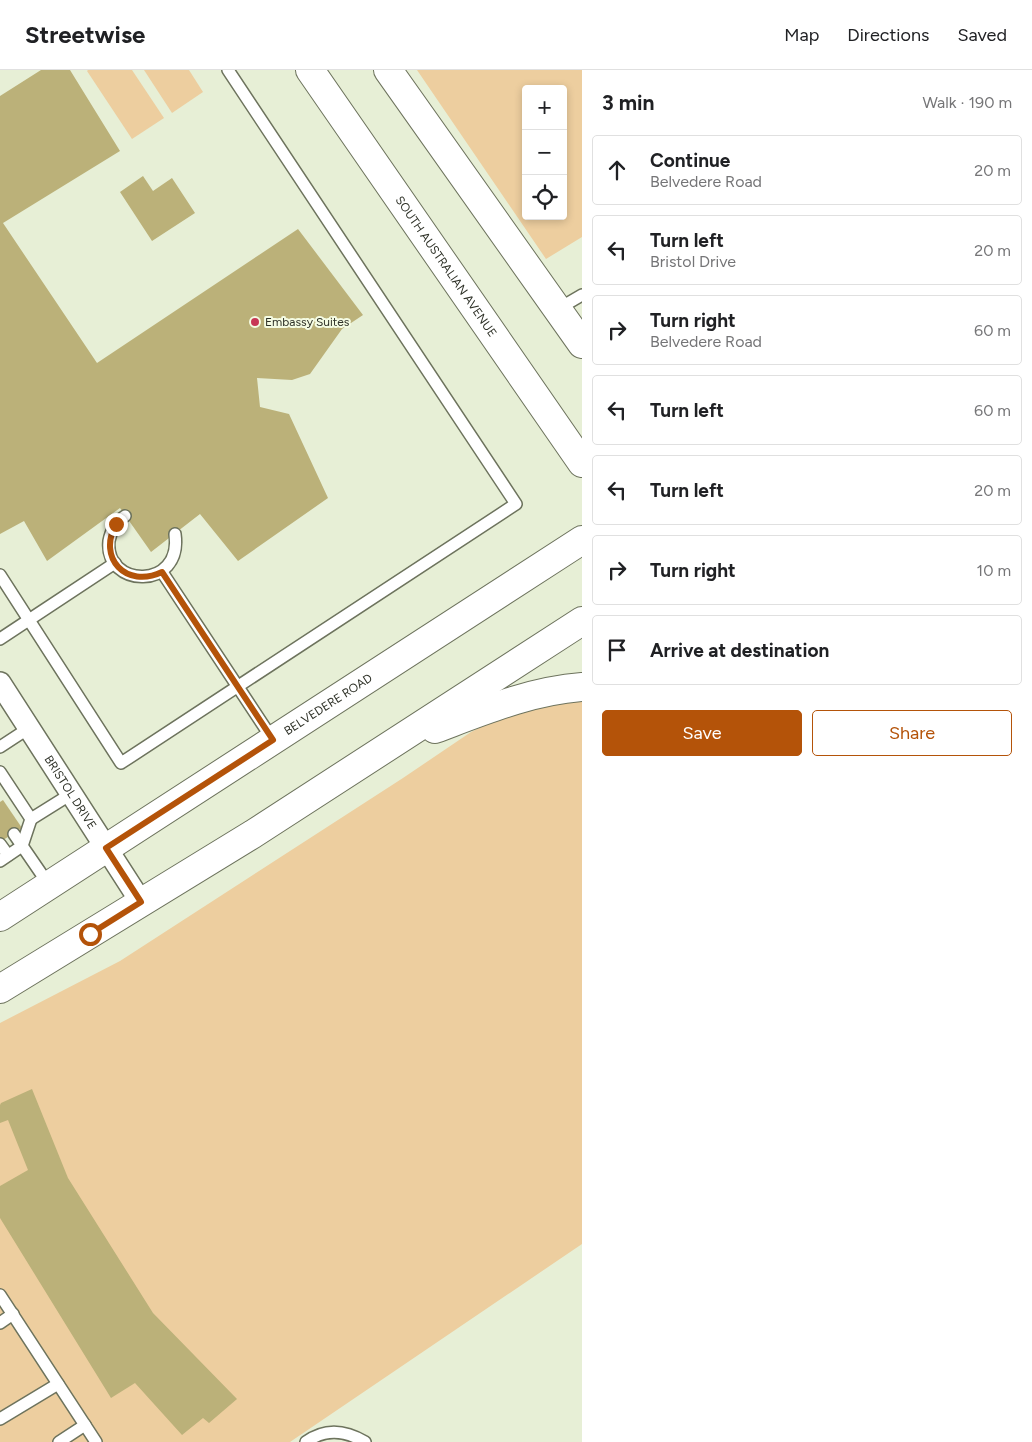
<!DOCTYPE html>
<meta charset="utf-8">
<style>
:root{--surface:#fff;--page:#f2f2f2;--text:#202124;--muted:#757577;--line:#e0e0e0;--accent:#b45309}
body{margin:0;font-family:Figtree,sans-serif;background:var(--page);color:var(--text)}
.controls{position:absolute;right:15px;top:15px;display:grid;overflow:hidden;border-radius:5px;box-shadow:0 2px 8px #0003}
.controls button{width:45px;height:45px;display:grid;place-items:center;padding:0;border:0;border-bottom:1px solid var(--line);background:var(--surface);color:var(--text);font:25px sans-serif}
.stop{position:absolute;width:15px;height:15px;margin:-11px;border:4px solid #b45309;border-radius:50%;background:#fff}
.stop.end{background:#b45309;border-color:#fff;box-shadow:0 1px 5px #0008}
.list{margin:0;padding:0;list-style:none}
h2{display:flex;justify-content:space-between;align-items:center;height:65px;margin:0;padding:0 20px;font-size:21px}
h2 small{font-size:16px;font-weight:400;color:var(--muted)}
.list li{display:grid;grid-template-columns:32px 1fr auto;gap:15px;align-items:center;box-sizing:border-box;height:70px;margin:0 10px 10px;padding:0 10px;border:1px solid var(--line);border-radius:5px}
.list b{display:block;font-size:19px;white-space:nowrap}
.list p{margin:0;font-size:16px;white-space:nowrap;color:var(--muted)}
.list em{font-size:16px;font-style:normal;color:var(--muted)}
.actions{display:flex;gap:10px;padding:15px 20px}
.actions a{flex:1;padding:11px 0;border:1px solid var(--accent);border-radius:5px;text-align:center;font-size:18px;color:var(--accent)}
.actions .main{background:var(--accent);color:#fff}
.icon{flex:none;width:28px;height:28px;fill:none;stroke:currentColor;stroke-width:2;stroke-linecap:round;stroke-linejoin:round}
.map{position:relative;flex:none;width:582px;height:1372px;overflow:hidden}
header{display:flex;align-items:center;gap:30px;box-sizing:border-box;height:70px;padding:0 25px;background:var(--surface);border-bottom:1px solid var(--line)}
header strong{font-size:24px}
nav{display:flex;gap:28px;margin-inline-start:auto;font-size:18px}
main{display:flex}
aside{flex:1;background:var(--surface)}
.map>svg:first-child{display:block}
.green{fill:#edce9f;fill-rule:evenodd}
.building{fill:#bbb179}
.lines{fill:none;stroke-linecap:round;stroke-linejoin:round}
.service-casing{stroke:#6d735d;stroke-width:14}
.minor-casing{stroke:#6d735d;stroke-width:24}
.secondary-casing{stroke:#6d735d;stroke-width:30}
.primary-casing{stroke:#6d735d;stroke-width:30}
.service{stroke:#fff;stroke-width:11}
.minor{stroke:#fff;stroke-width:21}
.secondary{stroke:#fff;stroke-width:28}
.primary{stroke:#fff;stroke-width:28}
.route{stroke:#b45309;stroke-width:6}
.poi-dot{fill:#c73755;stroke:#f5fce3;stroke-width:2}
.labels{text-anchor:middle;stroke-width:4;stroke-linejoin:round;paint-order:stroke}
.street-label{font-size:12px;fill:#2f3228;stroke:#f5fce3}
.poi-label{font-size:12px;fill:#2f3228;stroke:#f5fce3;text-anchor:start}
</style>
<header>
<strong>Streetwise</strong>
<nav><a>Map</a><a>Directions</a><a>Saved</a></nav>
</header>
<main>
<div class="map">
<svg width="582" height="1372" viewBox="0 0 582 1372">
<rect width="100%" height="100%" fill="#e7efd6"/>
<g class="green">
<path d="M88 0H132L164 48 132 69 87 1Z"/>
<path d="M144 0H189L203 22 172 43Z"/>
<path d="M417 0H582V167L546 189ZM526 19H563V146H526Z"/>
<path d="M582 628V1174L290 1372H0V953L120 891 403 708 471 662 509 643Z"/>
</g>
<g class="building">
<path d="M41 0H70L120 81 3 153 97 293 298 159 363 245 342 259 310 304 292 310 257 308 260 337 289 344 328 428 238 491 200 444 151 482 120 438 47 491 24 451 0 464V26Z"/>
<path d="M143 106 153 121 172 108 195 143 152 171 120 122Z"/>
<path d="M3 730 22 758 0 772V732Z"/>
<path d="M32 1019 68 1108 153 1243 237 1329 209 1353 203 1348 182 1365 135 1313 111 1328 0 1148V1116L28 1100 8 1050 0 1053V1035L1 1033Z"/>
</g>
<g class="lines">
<g class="service-casing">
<g id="service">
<path d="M558 239 582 225"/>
<path d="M125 446C116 452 111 460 109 471 104 518 183 521 175 464"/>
<path d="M162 502 273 670"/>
<path d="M0 505 121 693 516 434 228 0"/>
<path d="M0 569 115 493"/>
<path d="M0 677 29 658"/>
<path d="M0 702 31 749 22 776 0 791"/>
<path d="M31 749 71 724"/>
<path d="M14 764 49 815"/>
<path d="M0 774 8 785"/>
<path d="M0 1225 96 1372"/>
<path d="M0 1253 13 1244"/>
<path d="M0 1349 58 1314"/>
<path d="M59 1372 85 1355"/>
<path d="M306 1372C325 1358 345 1360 365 1372"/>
</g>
</g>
<g class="minor-casing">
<g id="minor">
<path id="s1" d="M0 613 141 832"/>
</g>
</g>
<g class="secondary-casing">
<g id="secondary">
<path id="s2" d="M310 0 582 393"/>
<path d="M388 0 582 274"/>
</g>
</g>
<g class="primary-casing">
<g id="primary">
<path d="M435 659C483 641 530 621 582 617"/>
<path id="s3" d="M0 847 582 470"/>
<path d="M0 919 253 764 582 551"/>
</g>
</g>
<use href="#service" class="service"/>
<use href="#minor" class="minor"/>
<use href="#secondary" class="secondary"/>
<use href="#primary" class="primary"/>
</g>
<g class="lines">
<path class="route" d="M90 864 141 832 106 778 273 670 162 502C126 519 97 488 116 454"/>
</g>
<circle class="poi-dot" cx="255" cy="252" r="5"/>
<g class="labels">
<g class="street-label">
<text dy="4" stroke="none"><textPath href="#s2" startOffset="239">SOUTH AUSTRALIAN AVENUE</textPath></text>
<text dy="4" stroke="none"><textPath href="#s3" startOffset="391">BELVEDERE ROAD</textPath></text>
<text dy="4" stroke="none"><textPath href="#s1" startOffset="130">BRISTOL DRIVE</textPath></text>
</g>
<g class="poi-label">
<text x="265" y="256">Embassy Suites</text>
</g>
</g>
</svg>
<div class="controls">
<button>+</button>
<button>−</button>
<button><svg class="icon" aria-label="locate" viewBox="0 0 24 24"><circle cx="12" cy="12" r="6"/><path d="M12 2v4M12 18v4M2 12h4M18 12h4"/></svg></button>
</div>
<div class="stop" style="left:90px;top:864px"></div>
<div class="stop end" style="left:116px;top:454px"></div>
</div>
<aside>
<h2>3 min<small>Walk · 190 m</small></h2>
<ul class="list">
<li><svg class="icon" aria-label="ahead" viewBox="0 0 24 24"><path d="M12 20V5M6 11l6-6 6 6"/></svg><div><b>Continue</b><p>Belvedere Road</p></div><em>20 m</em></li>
<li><svg class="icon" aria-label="left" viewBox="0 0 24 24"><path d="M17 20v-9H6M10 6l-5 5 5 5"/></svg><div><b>Turn left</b><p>Bristol Drive</p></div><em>20 m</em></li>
<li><svg class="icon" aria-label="right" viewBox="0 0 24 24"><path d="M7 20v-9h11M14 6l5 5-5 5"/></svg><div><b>Turn right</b><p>Belvedere Road</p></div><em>60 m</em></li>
<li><svg class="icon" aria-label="left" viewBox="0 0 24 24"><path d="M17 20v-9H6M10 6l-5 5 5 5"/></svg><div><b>Turn left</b></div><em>60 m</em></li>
<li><svg class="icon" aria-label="left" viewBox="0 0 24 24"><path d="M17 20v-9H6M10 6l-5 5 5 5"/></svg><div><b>Turn left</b></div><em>20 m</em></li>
<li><svg class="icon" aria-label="right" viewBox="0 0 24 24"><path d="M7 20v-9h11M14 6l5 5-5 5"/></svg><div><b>Turn right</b></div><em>10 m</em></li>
<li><svg class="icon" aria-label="arrive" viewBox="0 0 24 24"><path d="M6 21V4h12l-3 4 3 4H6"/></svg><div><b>Arrive at destination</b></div></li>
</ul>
<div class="actions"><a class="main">Save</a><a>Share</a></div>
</aside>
</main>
